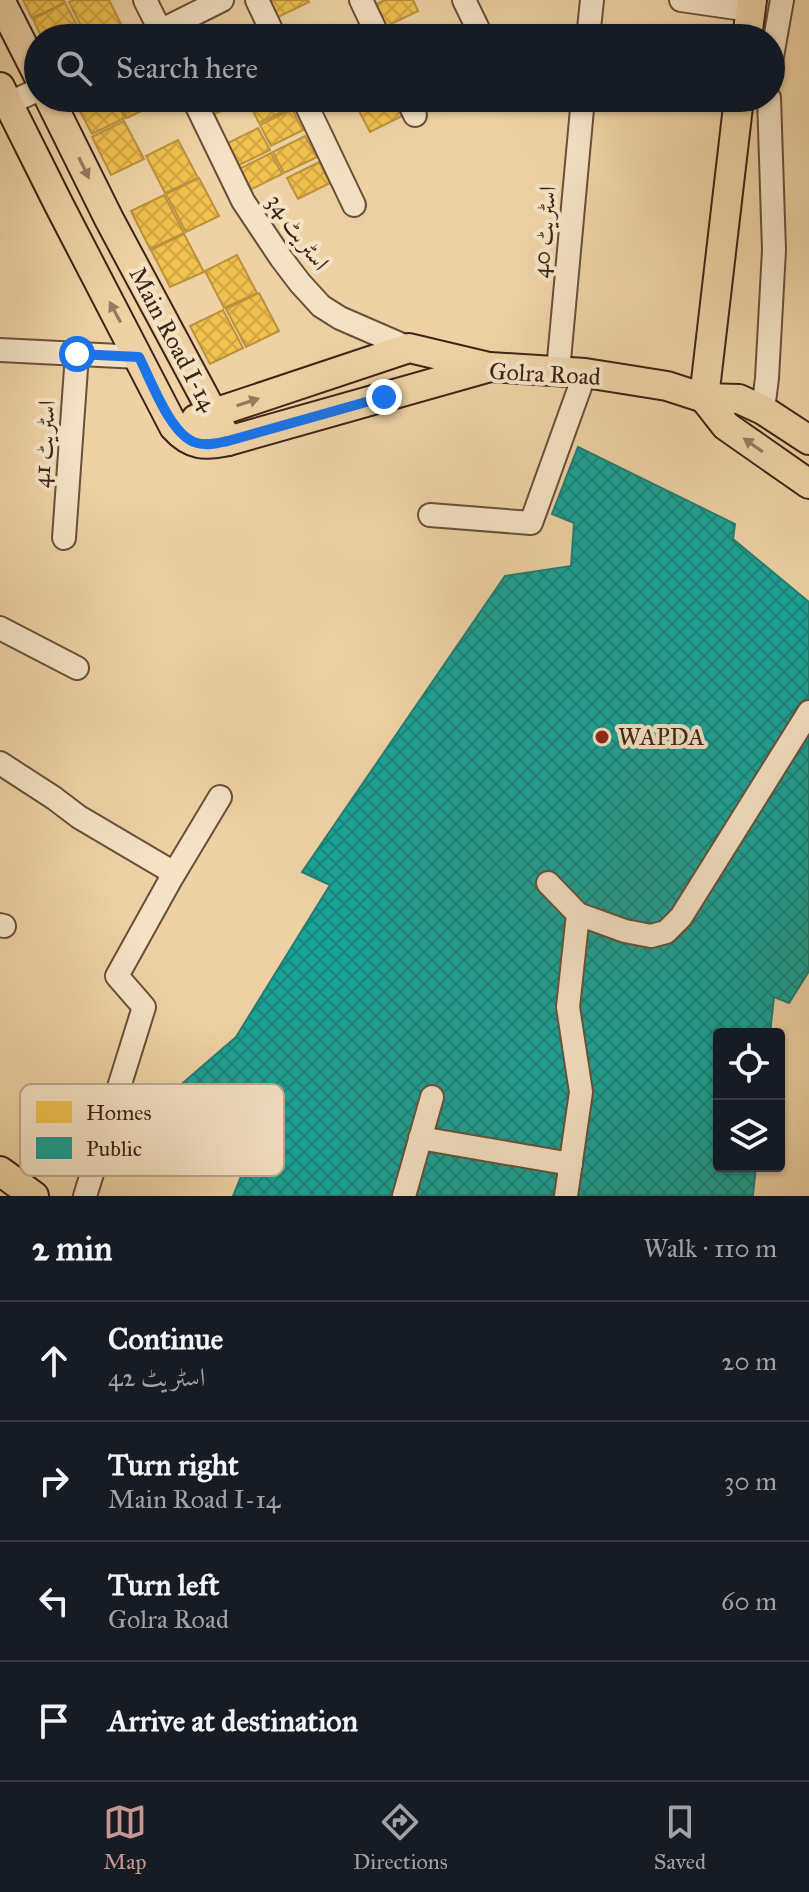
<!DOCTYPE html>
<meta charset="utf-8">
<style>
:root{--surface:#171b24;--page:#242831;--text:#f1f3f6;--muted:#9ea1a6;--line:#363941;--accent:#c59692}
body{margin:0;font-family:"IM FELL Great Primer",Amiri,serif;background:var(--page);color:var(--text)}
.controls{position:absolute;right:24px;bottom:24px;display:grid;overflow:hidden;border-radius:8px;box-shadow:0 2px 6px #0004}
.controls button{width:72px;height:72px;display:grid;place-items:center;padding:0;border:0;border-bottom:2px solid var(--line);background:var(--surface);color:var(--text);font:40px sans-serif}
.stop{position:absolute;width:24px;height:24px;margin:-18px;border:6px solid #1a73e8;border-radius:50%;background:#fff}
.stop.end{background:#1a73e8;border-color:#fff;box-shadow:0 2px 8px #0008}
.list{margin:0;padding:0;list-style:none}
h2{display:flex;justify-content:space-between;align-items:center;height:104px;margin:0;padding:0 32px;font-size:34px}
h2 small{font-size:26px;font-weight:400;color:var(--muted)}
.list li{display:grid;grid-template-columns:52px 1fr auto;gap:24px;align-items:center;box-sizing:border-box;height:120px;padding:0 32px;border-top:2px solid var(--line)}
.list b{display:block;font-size:30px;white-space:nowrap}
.list p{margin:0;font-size:26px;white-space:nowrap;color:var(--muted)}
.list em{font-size:26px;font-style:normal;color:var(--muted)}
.icon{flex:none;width:44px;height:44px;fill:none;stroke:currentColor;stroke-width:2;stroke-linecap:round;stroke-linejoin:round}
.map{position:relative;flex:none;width:809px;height:1196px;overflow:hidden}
.search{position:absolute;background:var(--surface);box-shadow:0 2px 6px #0004;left:24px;right:24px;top:24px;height:88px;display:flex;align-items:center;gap:20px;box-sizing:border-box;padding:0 28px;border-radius:44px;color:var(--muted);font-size:30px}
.sheet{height:584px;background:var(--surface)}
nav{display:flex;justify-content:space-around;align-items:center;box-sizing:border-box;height:112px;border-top:2px solid var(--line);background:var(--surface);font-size:22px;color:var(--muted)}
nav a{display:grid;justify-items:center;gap:4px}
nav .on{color:var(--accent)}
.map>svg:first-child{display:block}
.homes{fill:url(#homes-cross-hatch);stroke:#bc923d;stroke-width:2}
.public{fill:url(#public-cross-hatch);stroke:#227d71;stroke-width:2}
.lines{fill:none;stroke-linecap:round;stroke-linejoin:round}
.minor-casing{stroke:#69503a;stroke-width:26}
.major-casing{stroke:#3d2416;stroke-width:32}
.minor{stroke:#f4e2c4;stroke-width:22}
.major{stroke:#eed2a5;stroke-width:28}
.oneway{fill:#967b5e}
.route{stroke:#1a73e8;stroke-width:10}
.poi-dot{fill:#8f2418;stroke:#f4e2c4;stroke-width:3}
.labels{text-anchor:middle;stroke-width:8;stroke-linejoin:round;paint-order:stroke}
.street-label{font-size:24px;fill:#3d2416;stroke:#f4e2c4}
.poi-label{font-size:24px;fill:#3d2416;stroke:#f4e2c4;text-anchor:start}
.key{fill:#f4e2c4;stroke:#bda990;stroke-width:2}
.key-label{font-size:22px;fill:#3d2416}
</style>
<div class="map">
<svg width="809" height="1196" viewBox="0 0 809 1196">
<defs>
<pattern id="homes-cross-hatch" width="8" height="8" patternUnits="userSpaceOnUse" patternTransform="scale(2)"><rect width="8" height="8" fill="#f2c14e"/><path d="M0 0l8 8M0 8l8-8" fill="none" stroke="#d0a643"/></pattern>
<pattern id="public-cross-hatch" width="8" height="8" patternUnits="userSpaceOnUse" patternTransform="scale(2)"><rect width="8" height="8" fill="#17a398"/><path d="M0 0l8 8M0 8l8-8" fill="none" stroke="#16857b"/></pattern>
</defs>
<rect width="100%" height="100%" fill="#eed2a5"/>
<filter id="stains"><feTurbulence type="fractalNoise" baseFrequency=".0025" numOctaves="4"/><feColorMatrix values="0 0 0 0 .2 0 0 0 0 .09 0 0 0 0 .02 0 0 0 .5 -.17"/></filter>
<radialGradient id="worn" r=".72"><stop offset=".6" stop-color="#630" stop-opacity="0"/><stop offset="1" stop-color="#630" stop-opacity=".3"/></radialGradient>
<g class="homes">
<path d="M23 0H64L65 3 32 18Z"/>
<path d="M74 0H109L121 24 92 38H87L69 2Z"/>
<path d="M267 0H308L309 2 276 18Z"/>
<path d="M385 0H413L418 11 385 27 374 5Z"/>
<path d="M65 3 84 38H42L33 19Z"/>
<path d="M73 98H114L125 118 92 134Z"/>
<path d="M117 98H158L160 102 127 118Z"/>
<path d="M202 98H243L244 100 211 116Z"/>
<path d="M255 98H287L292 107 259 123 248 101Z"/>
<path d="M385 98H393L402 116 370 132 359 111Z"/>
<path d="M292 109 303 130 271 146 260 125Z"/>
<path d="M124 121 144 159 111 175 92 137Z"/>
<path d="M258 128 270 150 237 166 226 144Z"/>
<path d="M305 136 317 157 284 173 273 152Z"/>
<path d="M178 140 198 178 165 193 146 156Z"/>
<path d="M271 153 282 174 250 190 239 169Z"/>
<path d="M319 162 330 183 298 199 287 178Z"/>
<path d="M199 178 219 216 186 232 166 194Z"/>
<path d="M164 195 184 233 150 249 131 211Z"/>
<path d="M184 234 204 272 170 287 151 250Z"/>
<path d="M237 255 257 293 224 308 205 271Z"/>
<path d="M259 293 279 331 246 347 226 309Z"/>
<path d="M223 310 243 348 210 364 190 326Z"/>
</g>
<path class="public" d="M578 447 735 524 733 539 809 602V971L789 1003 774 997 770 1034H719V1166H756L753 1195 233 1196 247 1162 155 1107 236 1037 330 885 302 872 505 576 571 566 574 523 552 514Z"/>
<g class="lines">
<g class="minor-casing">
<g id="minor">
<path d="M145 0 164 38"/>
<path d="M257 0 275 38"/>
<path d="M361 0 379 38"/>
<path d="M464 0 480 33"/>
<path d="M681 0 750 10"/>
<path d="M146 38 222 0"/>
<path d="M588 38 592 0"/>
<path d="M771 62 782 0"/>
<path d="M193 98 243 201 281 258 300 283 321 306 340 318 409 348"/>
<path d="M303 98 354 205"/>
<path d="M407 98 415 115"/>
<path d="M0 107 38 90"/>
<path d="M0 350 139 357"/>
<path d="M558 371 583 98"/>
<path d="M763 410 767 378 774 250 769 98"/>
<path d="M430 515 531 523 585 373"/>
<path d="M64 538 77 354"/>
<path d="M0 628 77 668"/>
<path d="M0 763 54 798 79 817 174 873"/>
<path d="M548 883 578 914 625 931 651 936 666 932 681 917 809 712"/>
<path d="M0 925 4 926"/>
<path d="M420 1138 571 1164"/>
<path d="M85 1196 144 1007 117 976 172 877 220 797"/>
<path d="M404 1196 432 1097"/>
<path d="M566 1196 581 1092 568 1007 578 914"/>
</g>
</g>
<g class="major-casing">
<g id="major">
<path d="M0 0 38 75"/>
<path d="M747 38 752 0"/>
<path d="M0 87 58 203 174 427C191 446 205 446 228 441L490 367 585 373 617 378 667 386 704 398 739 399 763 410 809 440"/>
<path d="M49 98 109 219 228 441"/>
<path d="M704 398 739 98"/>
<path d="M704 398 726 426 809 484"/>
<path d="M196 419 409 348 485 366"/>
<path d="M0 1171 34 1196"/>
</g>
</g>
<use href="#minor" class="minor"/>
<use href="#major" class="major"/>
</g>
<defs><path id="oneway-solid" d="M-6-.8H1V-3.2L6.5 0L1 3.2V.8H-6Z" transform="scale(2)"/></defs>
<g class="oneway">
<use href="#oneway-solid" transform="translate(84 168) rotate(64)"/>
<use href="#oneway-solid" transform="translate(115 312) rotate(-118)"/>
<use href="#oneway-solid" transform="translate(248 402) rotate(-18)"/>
<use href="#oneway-solid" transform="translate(753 445) rotate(-145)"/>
</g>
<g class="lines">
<path class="route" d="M77 354 139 357C151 380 171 437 197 443 208 446 218 443 228 441L384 397"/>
</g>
<circle class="poi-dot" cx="602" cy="737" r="8"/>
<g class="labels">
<g class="street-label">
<text transform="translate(298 232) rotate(54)" y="8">اسٹریٹ 34</text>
<text transform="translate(544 232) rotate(-85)" y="8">اسٹریٹ 40</text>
<text transform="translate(173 339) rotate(62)" y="8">Main Road I-14</text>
<text transform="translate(545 374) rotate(3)" y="8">Golra Road</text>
<text transform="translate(44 444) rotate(-86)" y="8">اسٹریٹ 41</text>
</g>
<g class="poi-label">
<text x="618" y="745">WAPDA</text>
</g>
</g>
<rect x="20" y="1084" width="264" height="92" rx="12" class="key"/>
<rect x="36" y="1101" width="36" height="22" fill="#f2c14e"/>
<rect x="36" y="1137" width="36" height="22" fill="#17a398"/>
<g class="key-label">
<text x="86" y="1120">Homes</text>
<text x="86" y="1156">Public</text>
</g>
<rect width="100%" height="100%" filter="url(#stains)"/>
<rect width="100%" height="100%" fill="url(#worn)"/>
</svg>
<div class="controls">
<button><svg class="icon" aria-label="locate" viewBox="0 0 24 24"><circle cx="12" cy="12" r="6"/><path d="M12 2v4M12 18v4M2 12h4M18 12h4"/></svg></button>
<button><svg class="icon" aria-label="layers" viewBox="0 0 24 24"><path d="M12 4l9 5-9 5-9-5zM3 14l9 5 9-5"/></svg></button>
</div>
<div class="stop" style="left:77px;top:354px"></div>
<div class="stop end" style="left:384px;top:397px"></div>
<div class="search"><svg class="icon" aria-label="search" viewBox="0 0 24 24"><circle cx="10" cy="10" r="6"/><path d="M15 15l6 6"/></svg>Search here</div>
</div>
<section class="sheet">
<h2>2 min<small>Walk · 110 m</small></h2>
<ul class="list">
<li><svg class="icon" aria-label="ahead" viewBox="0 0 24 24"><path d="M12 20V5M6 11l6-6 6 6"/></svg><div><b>Continue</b><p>اسٹریٹ 42</p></div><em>20 m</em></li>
<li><svg class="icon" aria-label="right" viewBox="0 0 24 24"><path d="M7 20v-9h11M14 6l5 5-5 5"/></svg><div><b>Turn right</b><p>Main Road I-14</p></div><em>30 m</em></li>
<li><svg class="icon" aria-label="left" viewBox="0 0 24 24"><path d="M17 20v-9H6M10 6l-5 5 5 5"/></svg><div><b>Turn left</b><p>Golra Road</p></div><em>60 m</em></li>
<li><svg class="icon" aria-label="arrive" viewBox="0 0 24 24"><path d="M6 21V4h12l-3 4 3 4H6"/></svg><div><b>Arrive at destination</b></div></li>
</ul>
</section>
<nav>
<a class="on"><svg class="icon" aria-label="map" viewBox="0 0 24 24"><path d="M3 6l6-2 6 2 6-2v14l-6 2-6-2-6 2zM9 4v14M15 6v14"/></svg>Map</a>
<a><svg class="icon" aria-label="directions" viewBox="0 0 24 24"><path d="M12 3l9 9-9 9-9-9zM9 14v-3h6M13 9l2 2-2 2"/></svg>Directions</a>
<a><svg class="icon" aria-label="saved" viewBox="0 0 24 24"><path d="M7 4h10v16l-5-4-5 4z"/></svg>Saved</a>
</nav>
